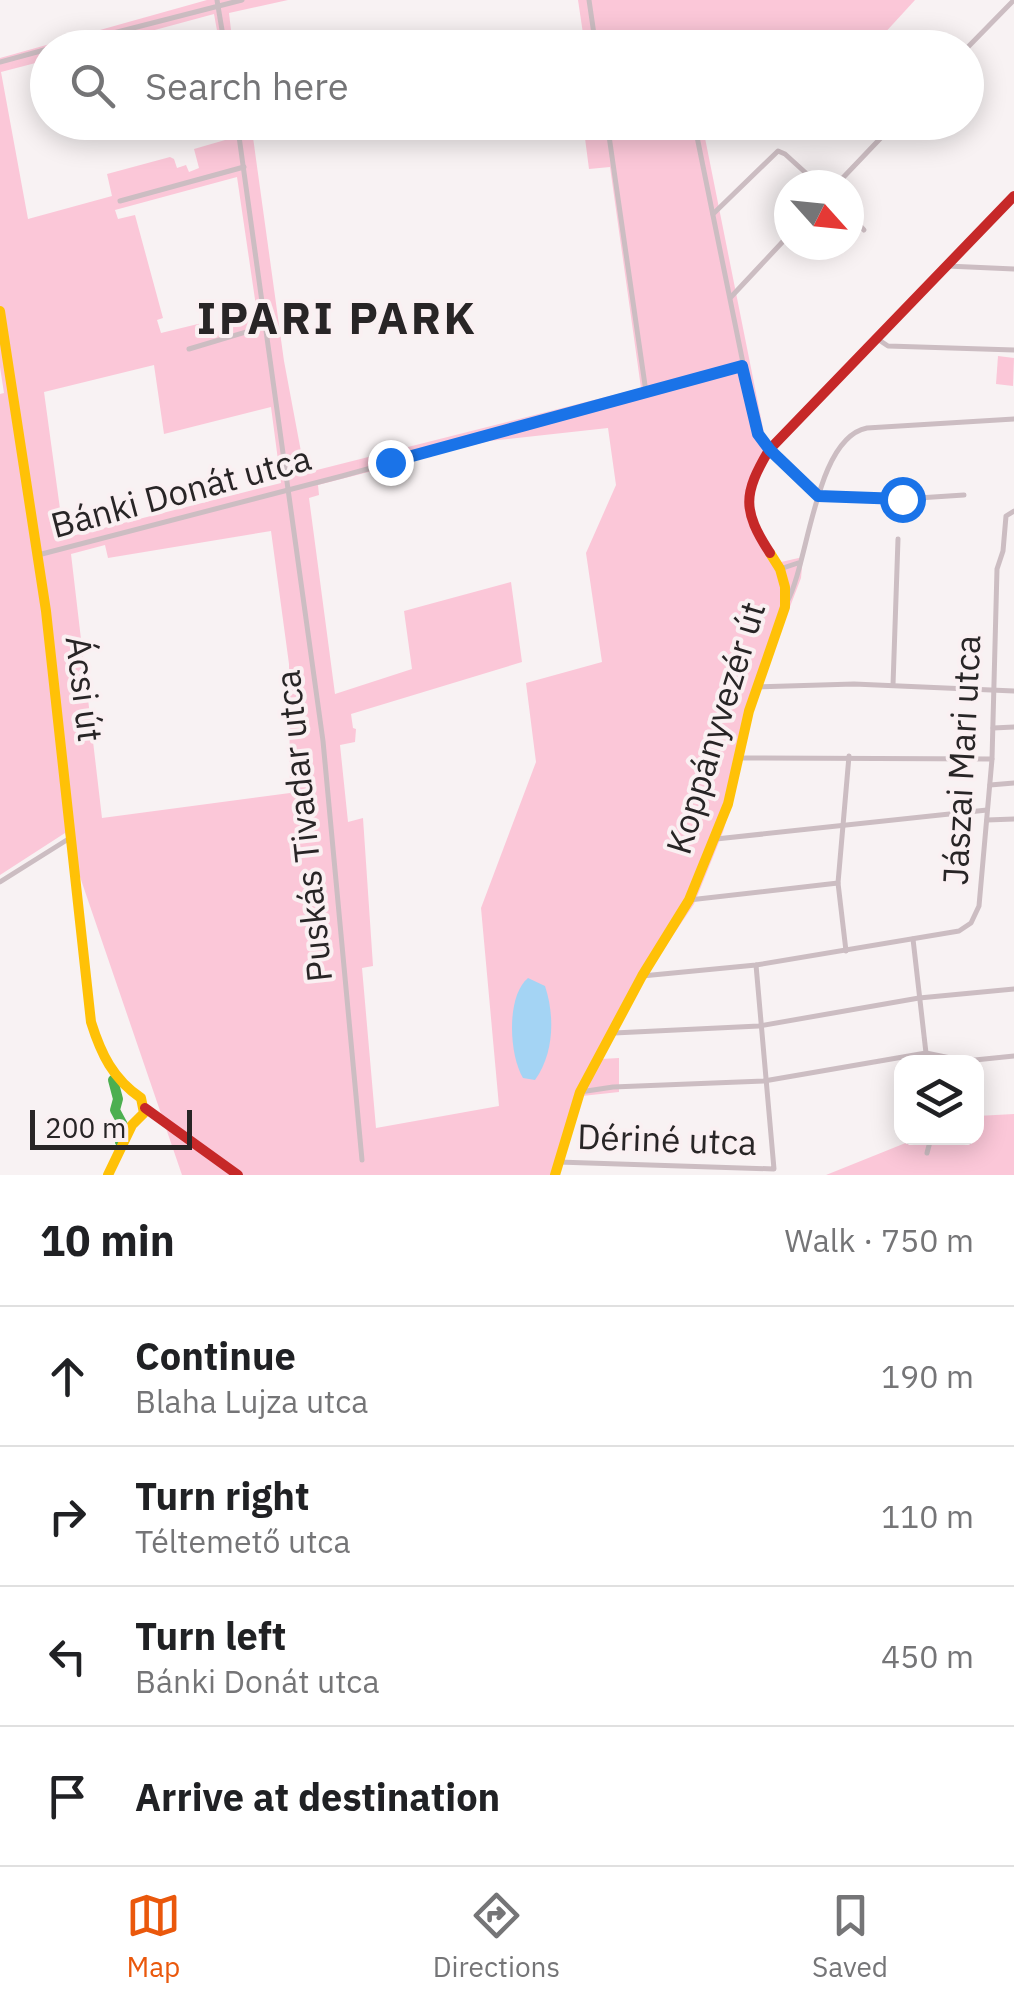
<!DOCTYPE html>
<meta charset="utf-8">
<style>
:root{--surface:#fff;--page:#f6f6f6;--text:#202124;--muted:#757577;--line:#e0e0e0;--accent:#ea580c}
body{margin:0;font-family:"IBM Plex Sans",sans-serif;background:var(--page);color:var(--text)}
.controls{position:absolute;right:30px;bottom:30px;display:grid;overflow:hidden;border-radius:20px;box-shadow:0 5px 25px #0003}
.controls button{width:90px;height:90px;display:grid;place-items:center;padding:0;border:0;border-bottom:2px solid var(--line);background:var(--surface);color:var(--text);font:50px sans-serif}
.compass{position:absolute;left:774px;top:170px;width:90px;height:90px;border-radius:50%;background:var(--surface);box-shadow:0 5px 25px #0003;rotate:117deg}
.scale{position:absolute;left:30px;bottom:25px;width:162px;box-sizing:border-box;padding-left:10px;border:5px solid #282526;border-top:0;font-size:28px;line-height:35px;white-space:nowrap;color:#282526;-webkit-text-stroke:8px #faf0f2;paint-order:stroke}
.stop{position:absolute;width:30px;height:30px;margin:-22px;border:8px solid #1a73e8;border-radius:50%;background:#fff}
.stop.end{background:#1a73e8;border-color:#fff;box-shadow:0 2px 10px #0008}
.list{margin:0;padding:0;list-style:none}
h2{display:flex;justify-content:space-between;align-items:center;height:130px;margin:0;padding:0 40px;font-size:42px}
h2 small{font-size:32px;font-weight:400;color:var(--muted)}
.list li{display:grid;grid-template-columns:65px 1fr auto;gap:30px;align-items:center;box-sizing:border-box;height:140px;padding:0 40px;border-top:2px solid var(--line)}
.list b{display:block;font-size:38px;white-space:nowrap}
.list p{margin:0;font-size:32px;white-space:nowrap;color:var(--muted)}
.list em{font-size:32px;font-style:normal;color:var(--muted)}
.icon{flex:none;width:55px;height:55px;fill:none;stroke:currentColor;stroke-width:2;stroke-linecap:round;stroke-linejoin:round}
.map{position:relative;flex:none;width:1014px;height:1175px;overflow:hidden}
.search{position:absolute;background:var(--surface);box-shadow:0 5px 25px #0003;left:30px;right:30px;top:30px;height:110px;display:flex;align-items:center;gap:25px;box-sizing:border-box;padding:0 35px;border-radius:55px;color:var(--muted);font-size:38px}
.sheet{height:690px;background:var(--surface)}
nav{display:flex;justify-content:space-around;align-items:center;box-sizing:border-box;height:140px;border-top:2px solid var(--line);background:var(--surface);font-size:28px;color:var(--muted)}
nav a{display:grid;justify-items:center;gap:5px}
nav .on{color:var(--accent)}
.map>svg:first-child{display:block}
.green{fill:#fbc7d8;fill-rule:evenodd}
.water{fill:#a4d4f4}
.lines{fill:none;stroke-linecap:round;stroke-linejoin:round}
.street{stroke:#ccbdc2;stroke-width:5}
.fast{stroke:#4caf50;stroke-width:10}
.slow{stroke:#ffc107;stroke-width:10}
.jam{stroke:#c62828;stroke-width:10}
.route{stroke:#1a73e8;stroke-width:12}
.labels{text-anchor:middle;stroke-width:8;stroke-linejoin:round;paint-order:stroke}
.street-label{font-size:35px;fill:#282526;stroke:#faf0f2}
.district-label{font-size:45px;font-weight:bold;letter-spacing:2.5px;fill:#282526;stroke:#faf0f2}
</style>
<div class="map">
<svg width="1014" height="1175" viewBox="0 0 1014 1175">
<rect width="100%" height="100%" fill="#f8f2f3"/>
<g class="green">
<path d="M207 0H288L229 13 233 47H220L214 14 92 47 48 48 47 60 1 72 28 219 112 196 107 174 170 157 174 159 177 168 186 165 189 172 199 168 194 149 232 138 231 123H251L284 361 305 473 641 388 610 167 589 169 583 123H702L765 438 777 449C736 492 751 519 781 562L803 557 801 578 755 698 736 787 723 832 694 904 649 971 601 1059 619 1058V1092L582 1096 558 1175H182L65 833 0 875V394L4 393 0 367V58ZM237 177 257 313 222 324 223 330 210 334 202 323 161 333 157 320 163 318 135 215 118 219 115 210ZM154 365 164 434 271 407 281 483 64 538 44 392ZM608 428 616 485 586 553 602 662 526 683 536 762 481 908 499 1106 376 1128 362 968 373 966 363 818 348 822 340 745 355 742 356 729 353 728 351 714 522 662 511 582 404 611 412 669 335 694 309 498 319 495 318 485 489 441ZM271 531 289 664 290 793 102 818 71 554 105 545 108 558Z"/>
<path d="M578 0H915L871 48 585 47Z"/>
<path d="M998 356 1014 358 1013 386 996 384Z"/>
<path d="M1014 1114V1175H826L918 1138H976L977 1116Z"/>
</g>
<path class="water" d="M528 978 545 986C555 1016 554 1054 535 1080L523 1078C509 1055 506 996 528 978Z"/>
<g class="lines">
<g class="street">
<path d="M217 0 225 48"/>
<path d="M589 0 596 48"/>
<path d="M55 48 242 0"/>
<path d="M966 49 1014 0"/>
<path d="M0 62 48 49"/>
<path d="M237 122 323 741 362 1160"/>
<path d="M607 122 646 392"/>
<path d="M694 122 756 427 769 450 818 496 903 499 964 495"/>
<path d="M836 185 896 122"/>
<path d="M120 201 244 167"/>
<path d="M713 214 778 151 785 154 819 185"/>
<path d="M849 214 864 230"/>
<path d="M947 266 1014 269"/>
<path d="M731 297 789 235"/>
<path d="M876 338 888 346 1014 350"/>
<path d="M189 349 266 326"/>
<path d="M38 555 342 476 742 366"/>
<path d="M780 569 798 563"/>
<path d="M787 602C809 562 815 438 867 428L1014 419"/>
<path d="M893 685 898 539"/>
<path d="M757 687 854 684 1014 691"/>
<path d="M993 728 1014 727"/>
<path d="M739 758 992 759"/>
<path d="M990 785 1014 783"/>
<path d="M987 820 1014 819"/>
<path d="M716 839 987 810"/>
<path d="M0 882 70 838"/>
<path d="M689 900 838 883"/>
<path d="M913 939 926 1053"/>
<path d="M846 951 838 883 849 756"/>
<path d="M642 976 756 965 959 931 971 923 979 906 992 759 997 569 1003 551 1006 516 1014 511"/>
<path d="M614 1033 759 1026 919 998 1014 989"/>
<path d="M580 1092 613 1087 764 1081 926 1053 965 1061 1014 1056"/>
<path d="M927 1153 931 1138"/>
<path d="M558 1162 774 1169 756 965"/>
</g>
<path class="fast" d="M113 1080 118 1099 115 1110 123 1125 120 1142"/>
<g class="slow">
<path d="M0 311 46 611 91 1022C101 1054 113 1079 141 1098L144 1113 132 1125 108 1175"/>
<path d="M555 1175 580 1092 642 976 689 900 728 804 749 711 785 607V587L780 569 770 553"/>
</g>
<g class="jam">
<path d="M770 553C742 510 743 494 769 450L1014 196"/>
<path d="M145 1108 238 1175"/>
</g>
</g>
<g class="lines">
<path class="route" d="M390 462 742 366 758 434 770 450 818 496 902 499"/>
</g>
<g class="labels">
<g class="street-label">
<text transform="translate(181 492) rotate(-15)" y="12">Bánki Donát utca</text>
<text transform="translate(84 689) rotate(83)" y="12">Ácsi út</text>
<text transform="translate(716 728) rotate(-73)" y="12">Koppányvezér út</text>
<text transform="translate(962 760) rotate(-87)" y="12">Jászai Mari utca</text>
<text transform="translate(304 826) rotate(-96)" y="12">Puskás Tivadar utca</text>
<text transform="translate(667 1140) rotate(2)" y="12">Dériné utca</text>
</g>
<g class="district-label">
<text x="337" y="334">IPARI PARK</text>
</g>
</g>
</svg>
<div class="controls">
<button><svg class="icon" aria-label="layers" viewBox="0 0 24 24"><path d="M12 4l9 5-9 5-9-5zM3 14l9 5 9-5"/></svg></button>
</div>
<svg class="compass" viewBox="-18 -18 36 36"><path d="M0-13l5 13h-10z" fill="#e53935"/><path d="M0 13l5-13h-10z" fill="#757577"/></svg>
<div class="scale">200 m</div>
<div class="stop" style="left:902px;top:499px"></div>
<div class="stop end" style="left:390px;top:462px"></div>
<div class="search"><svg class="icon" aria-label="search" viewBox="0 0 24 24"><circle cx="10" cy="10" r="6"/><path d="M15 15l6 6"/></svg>Search here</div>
</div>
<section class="sheet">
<h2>10 min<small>Walk · 750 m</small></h2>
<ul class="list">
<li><svg class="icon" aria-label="ahead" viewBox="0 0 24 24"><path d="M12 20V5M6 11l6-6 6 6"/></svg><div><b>Continue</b><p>Blaha Lujza utca</p></div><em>190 m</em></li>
<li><svg class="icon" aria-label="right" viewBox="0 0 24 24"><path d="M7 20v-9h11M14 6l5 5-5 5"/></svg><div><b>Turn right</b><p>Téltemető utca</p></div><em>110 m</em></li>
<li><svg class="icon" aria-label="left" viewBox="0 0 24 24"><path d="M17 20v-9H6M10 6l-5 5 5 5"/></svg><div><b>Turn left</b><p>Bánki Donát utca</p></div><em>450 m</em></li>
<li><svg class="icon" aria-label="arrive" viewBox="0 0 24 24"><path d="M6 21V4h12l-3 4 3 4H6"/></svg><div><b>Arrive at destination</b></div></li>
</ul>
</section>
<nav>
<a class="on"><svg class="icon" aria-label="map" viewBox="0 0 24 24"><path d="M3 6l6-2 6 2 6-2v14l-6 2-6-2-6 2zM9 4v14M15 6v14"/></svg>Map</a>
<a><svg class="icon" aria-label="directions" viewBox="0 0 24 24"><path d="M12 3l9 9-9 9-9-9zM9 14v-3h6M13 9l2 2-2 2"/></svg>Directions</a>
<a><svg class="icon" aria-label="saved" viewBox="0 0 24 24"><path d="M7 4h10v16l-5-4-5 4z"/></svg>Saved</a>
</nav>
